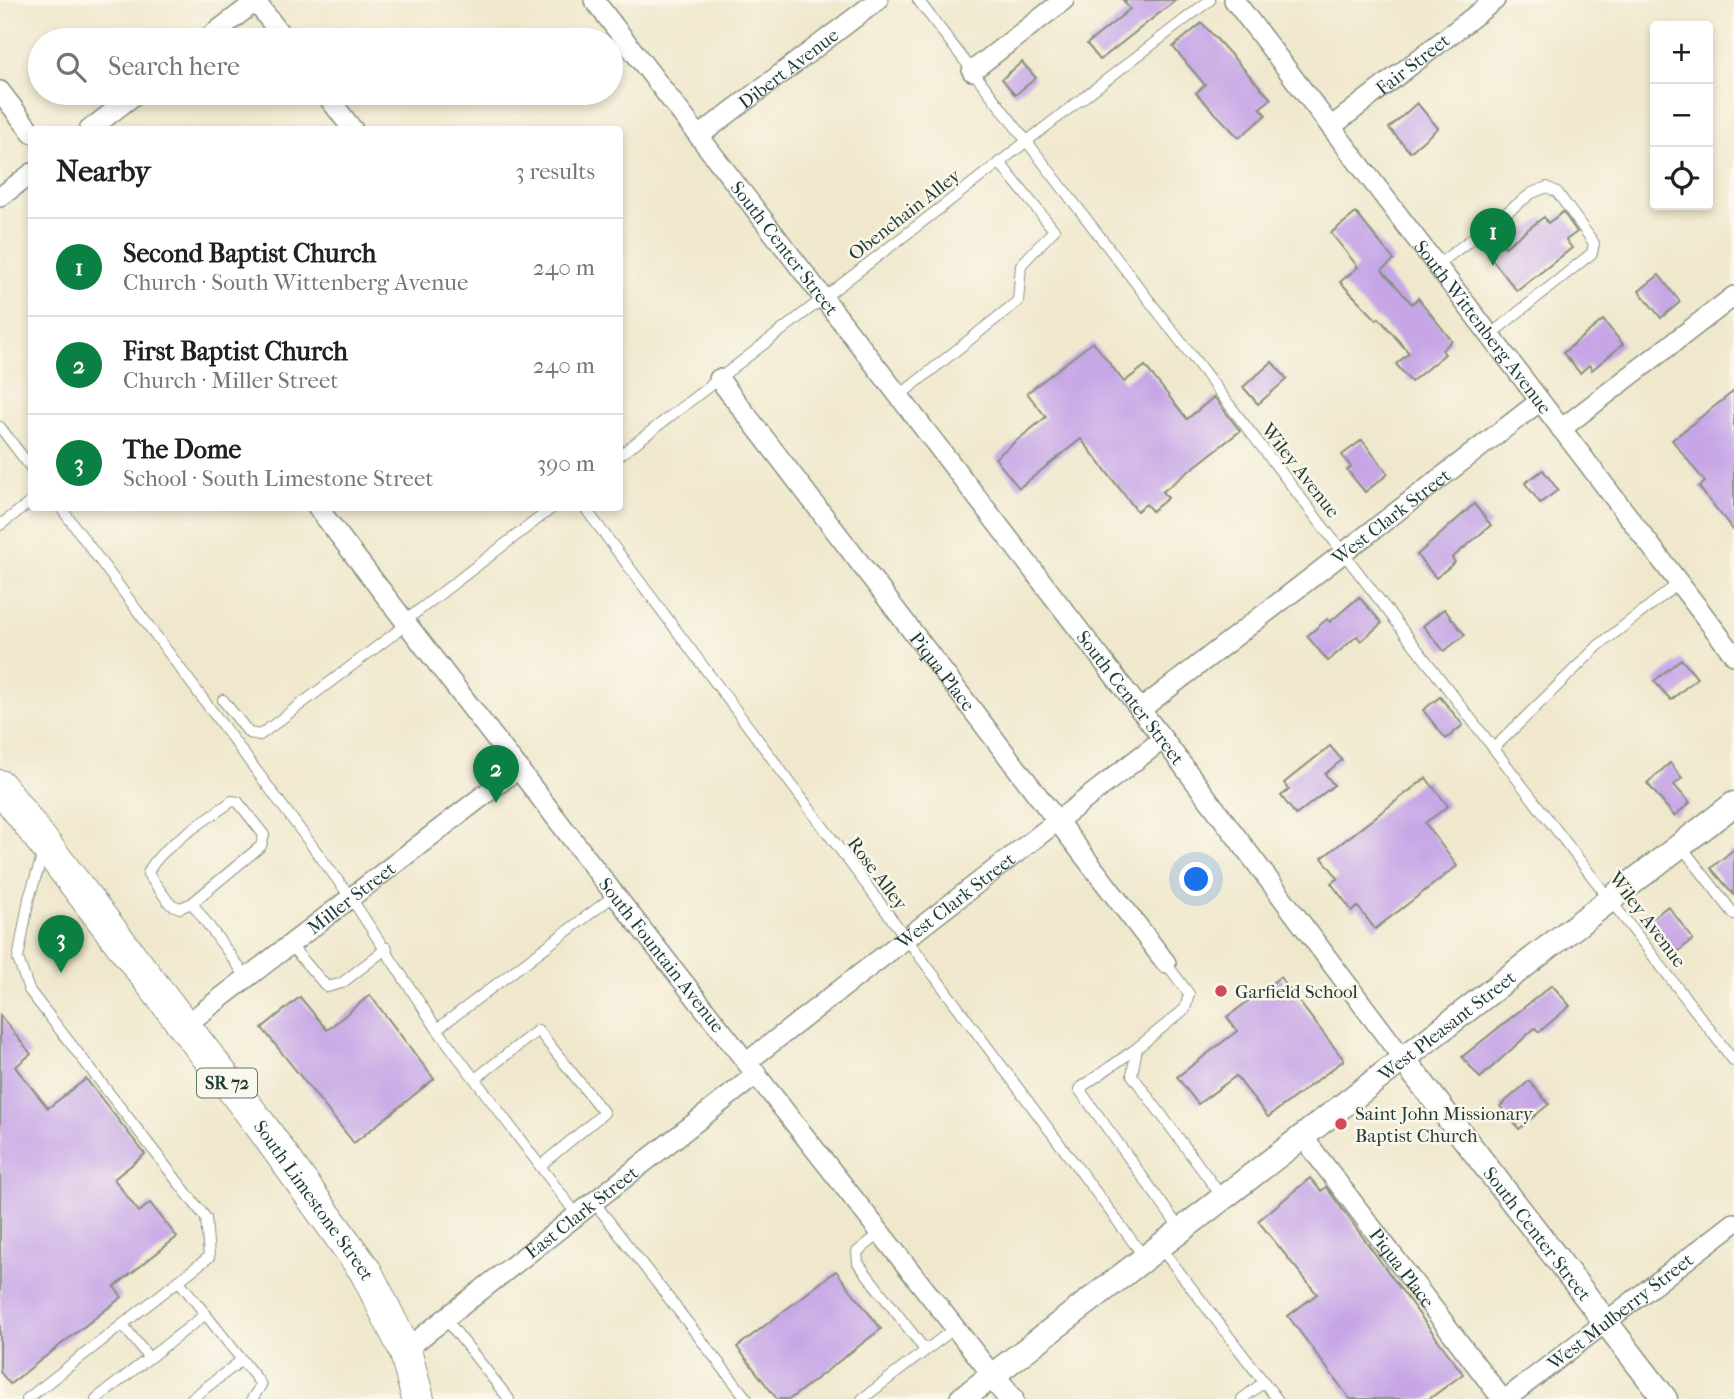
<!DOCTYPE html>
<meta charset="utf-8">
<style>
:root{--surface:#fff;--page:#f6f6f6;--text:#202124;--muted:#757577;--line:#e0e0e0;--accent:#0b8043}
body{margin:0;font-family:"IM FELL French Canon",serif;background:var(--page);color:var(--text)}
.controls{position:absolute;right:21px;top:21px;display:grid;overflow:hidden;border-radius:7px;box-shadow:0 4px 10px #0003}
.controls button{width:63px;height:63px;display:grid;place-items:center;padding:0;border:0;border-bottom:2px solid var(--line);background:var(--surface);color:var(--text);font:35px sans-serif}
.you{position:absolute;left:1197px;top:880px;width:24px;height:24px;margin:-18px;border:5px solid #fff;border-radius:50%;background:#1a73e8;box-shadow:0 0 0 10px #1a73e833}
.badge{display:grid;place-items:center;width:46px;height:46px;border-radius:50%;background:var(--accent);color:#fff;font-size:23px;font-weight:700}
.pin{position:absolute;translate:-50% -58px;filter:drop-shadow(0 2px 4px #0008)}
.pin::after{content:'';position:absolute;top:37px;width:24px;height:21px;background:inherit;clip-path:polygon(0 0,100% 0,50% 100%)}
.list{margin:0;padding:0;list-style:none}
h2{display:flex;justify-content:space-between;align-items:center;height:91px;margin:0;padding:0 28px;font-size:30px}
h2 small{font-size:23px;font-weight:400;color:var(--muted)}
.list li{display:grid;grid-template-columns:46px 1fr auto;gap:21px;align-items:center;box-sizing:border-box;height:98px;padding:0 28px;border-top:2px solid var(--line)}
.list b{display:block;font-size:26px;white-space:nowrap}
.list p{margin:0;font-size:23px;white-space:nowrap;color:var(--muted)}
.list em{font-size:23px;font-style:normal;color:var(--muted)}
.icon{flex:none;width:38px;height:38px;fill:none;stroke:currentColor;stroke-width:2;stroke-linecap:round;stroke-linejoin:round}
.map{position:relative;flex:none;width:1734px;height:1399px;overflow:hidden}
.search{position:absolute;background:var(--surface);box-shadow:0 4px 10px #0003;left:28px;top:28px;width:595px;height:77px;display:flex;align-items:center;gap:18px;box-sizing:border-box;padding:0 24px;border-radius:38px;color:var(--muted);font-size:26px}
.panel{position:absolute;background:var(--surface);box-shadow:0 4px 10px #0003;left:28px;top:126px;width:595px;height:385px;border-radius:7px}
.map>svg:first-child{display:block}
.building{fill:#c6a6e6}
.lines{fill:none;stroke-linecap:round;stroke-linejoin:round}
.service-casing{stroke:#889280;stroke-width:12}
.minor-casing{stroke:#889280;stroke-width:22}
.tertiary-casing{stroke:#889280;stroke-width:27}
.primary-casing{stroke:#889280;stroke-width:34}
.service{stroke:#fff;stroke-width:10}
.minor{stroke:#fff;stroke-width:19}
.tertiary{stroke:#fff;stroke-width:24}
.primary{stroke:#fff;stroke-width:32}
.poi-dot{fill:#d1495b;stroke:#fbf7ec;stroke-width:2.5}
.labels{text-anchor:middle;stroke-width:5;stroke-linejoin:round;paint-order:stroke}
.shield{fill:#fbf7ec;stroke:#61756b;stroke-width:2}
.shield-label{font-size:18px;font-weight:bold;fill:#1f3d34}
.street-label{font-size:19px;fill:#1f3d34;stroke:#fbf7ec}
.poi-label{font-size:19px;fill:#1f3d34;stroke:#fbf7ec;text-anchor:start}
</style>
<div class="map">
<svg width="1734" height="1399" viewBox="0 0 1734 1399">
<rect width="100%" height="100%" fill="#fbf7ec"/>
<filter id="ink" filterUnits="userSpaceOnUse"><feTurbulence type="fractalNoise" baseFrequency=".0143" numOctaves="2"/><feDisplacementMap in="SourceGraphic" scale="14" xChannelSelector="R" yChannelSelector="G"/><feConvolveMatrix kernelMatrix="1 2 1 2 8 2 1 2 1" color-interpolation-filters="sRGB"/></filter>
<filter id="wash" filterUnits="userSpaceOnUse"><feTurbulence type="fractalNoise" baseFrequency=".00686" numOctaves="4" result="noise"/><feDisplacementMap in="SourceGraphic" scale="28" xChannelSelector="R" yChannelSelector="G"/><feGaussianBlur stdDeviation="1.57" result="paint"/><feColorMatrix in="noise" values="0 0 0 0 0 0 0 0 0 0 0 0 0 0 0 0 0 1.4 0 .05"/><feComposite in="paint" operator="in"/></filter>
<g filter="url(#wash)">
<rect width="100%" height="100%" fill="#f0e8cd"/>
<g id="blocks">
<g class="building">
<path d="M1123 0H1176L1100 60 1087 44 1130 9Z"/>
<path d="M1202 23 1271 99 1260 108 1266 115 1239 138 1196 93 1205 85 1173 47Z"/>
<path d="M1022 62 1036 78 1015 95 1002 79Z"/>
<path d="M1417 103 1438 128 1410 152 1389 128Z"/>
<path d="M1563 212 1577 232 1566 240 1572 248 1517 291 1488 254 1502 243 1505 247 1544 217 1548 223Z"/>
<path d="M1356 213 1394 260 1382 270 1412 304 1418 298 1452 341 1442 350 1445 354 1411 382 1396 364 1409 353 1379 318 1377 320 1340 282 1358 267 1331 233Z"/>
<path d="M1659 275 1680 302 1661 318 1639 291Z"/>
<path d="M1603 320 1623 344 1592 370 1589 365 1580 373 1563 353Z"/>
<path d="M1093 342 1124 382 1145 366 1187 419 1214 397 1240 431 1162 492 1168 498 1152 511 1146 504 1137 511 1081 439 1019 488 995 458 1046 417 1027 393Z"/>
<path d="M1272 362 1287 379 1258 404 1243 387Z"/>
<path d="M1734 391V531L1699 487 1705 482 1672 440Z"/>
<path d="M1362 440 1388 474 1365 492 1347 470 1351 467 1342 455Z"/>
<path d="M1543 470 1558 490 1540 503 1525 483Z"/>
<path d="M1474 504 1491 525 1452 558 1455 562 1436 578 1417 555Z"/>
<path d="M1359 597 1382 623 1361 641 1357 636 1328 661 1307 636 1327 619 1330 622Z"/>
<path d="M1444 609 1465 635 1444 651 1423 626Z"/>
<path d="M1681 659 1697 678 1671 700 1654 681Z"/>
<path d="M1440 697 1463 725 1446 739 1423 710Z"/>
<path d="M1330 746 1342 760 1325 774 1334 785 1296 815 1281 796 1289 790 1284 783Z"/>
<path d="M1670 763 1682 778 1674 785 1690 803 1674 816 1647 783Z"/>
<path d="M1426 778 1448 806 1425 823 1457 866 1375 929 1358 907 1352 911 1331 883 1338 878 1322 858Z"/>
<path d="M1734 849V895L1711 868Z"/>
<path d="M1668 906 1693 939 1674 955 1648 922Z"/>
<path d="M1280 977 1344 1060 1268 1117 1236 1076 1198 1104 1177 1077 1237 1031 1227 1017Z"/>
<path d="M1552 985 1570 1006 1539 1032 1535 1028 1480 1078 1462 1057Z"/>
<path d="M370 995 434 1079 354 1143 262 1028 300 997 327 1030Z"/>
<path d="M0 1015 31 1054 15 1067 48 1108 86 1079 145 1154 114 1179 139 1212 150 1203 177 1237 114 1287 122 1297 10 1384 0 1372Z"/>
<path d="M1529 1081 1549 1104 1519 1129 1500 1106Z"/>
<path d="M1310 1178 1321 1191 1326 1187 1463 1374 1429 1399H1350L1288 1316 1317 1294 1258 1221Z"/>
<path d="M836 1271 881 1329 790 1399H777L737 1347Z"/>
</g>
</g>
</g>
<g filter="url(#ink)">
<use href="#blocks" fill-opacity="0" stroke="#889280" stroke-width="2"/>
<g class="lines">
<g class="service-casing">
<g id="service">
<path d="M918 0 1734 1061"/>
<path d="M1436 266 1532 193 1547 187 1557 192 1594 243 1592 253 1490 335"/>
<path d="M899 396 1018 301 1021 265 1054 230 999 162"/>
<path d="M0 427 32 469"/>
<path d="M620 455 1210 0"/>
<path d="M61 508 351 898 437 1029 577 1215"/>
<path d="M585 508 1145 1258"/>
<path d="M0 525 32 501"/>
<path d="M405 621 552 508"/>
<path d="M223 700 249 733 260 735 407 624"/>
<path d="M1494 748 1598 646 1679 583"/>
<path d="M1681 846 1734 914"/>
<path d="M192 903 261 846 264 835 238 802 232 801C211 817 155 850 148 874L170 904 180 908 192 903 247 978"/>
<path d="M290 945 327 987 342 983 387 948"/>
<path d="M1166 963 1189 994 1185 1009 1137 1048 1132 1075 1223 1198"/>
<path d="M437 1029 615 895"/>
<path d="M1137 1048 1079 1089 1181 1230"/>
<path d="M475 1079 538 1030 604 1113 540 1166"/>
<path d="M594 1202 747 1399"/>
<path d="M881 1233 857 1252 858 1263 925 1350"/>
<path d="M1160 1247 1277 1399"/>
<path d="M179 1281 257 1379 261 1385 252 1399"/>
<path d="M445 1318 509 1399"/>
<path d="M123 1325 149 1358"/>
<path d="M27 1399 209 1257 206 1218 29 990 18 959 29 898 44 851"/>
<path d="M96 1399 206 1314"/>
<path d="M191 1399 242 1360"/>
<path d="M862 1399 955 1328"/>
<path d="M1242 1399 1264 1382"/>
</g>
</g>
<g class="minor-casing">
<g id="minor">
<path id="s1" d="M594 0 1163 739 1404 1060"/>
<path id="s2" d="M1234 0 1734 655"/>
<path d="M256 2 285 40"/>
<path d="M205 40 258 0"/>
<path d="M972 71 1064 0"/>
<path d="M0 91 32 133"/>
<path d="M325 93 353 130"/>
<path id="s3" d="M1331 127 1495 0"/>
<path d="M89 130 137 93"/>
<path id="s4" d="M699 136 878 0"/>
<path d="M0 197 32 173"/>
<path id="s5" d="M719 379 1166 963"/>
<path d="M1561 429 1734 296"/>
<path id="s6" d="M318 508 615 895 993 1376"/>
<path id="s7" d="M1140 710 1540 401"/>
<path id="s8" d="M183 1027 519 768"/>
<path id="s9" d="M747 1062 1163 739"/>
<path id="s10" d="M1303 1137 1502 1399"/>
<path id="s11" d="M405 1350 757 1074"/>
<path id="s12" d="M1506 1399 1734 1223"/>
</g>
</g>
<g class="tertiary-casing">
<g id="tertiary">
<path id="s13" d="M1404 1060 1665 1399"/>
<path d="M993 1376 1011 1399"/>
<path id="s14" d="M962 1399 1734 804"/>
</g>
</g>
<g class="primary-casing">
<g id="primary">
<path id="s15" d="M0 786 259 1123 366 1272 405 1350 418 1399"/>
</g>
</g>
<use href="#service" class="service"/>
<use href="#minor" class="minor"/>
<use href="#tertiary" class="tertiary"/>
<use href="#primary" class="primary"/>
</g>
</g>
<g class="poi-dot">
<circle cx="1221" cy="991" r="7"/>
<circle cx="1341" cy="1124" r="7"/>
</g>
<g class="labels">
<rect class="shield" x="197" y="1068.5" width="60" height="29" rx="5"/>
<g class="shield-label">
<text x="227" y="1089">SR 72</text>
</g>
<g class="street-label">
<text dy="7" stroke="none"><textPath href="#s3" startOffset="103">Fair Street</textPath></text>
<text dy="7" stroke="none"><textPath href="#s4" startOffset="112">Dibert Avenue</textPath></text>
<text transform="translate(904 214) rotate(-38)" y="7">Obenchain Alley</text>
<text dy="7" stroke="none"><textPath href="#s1" startOffset="313">South Center Street</textPath></text>
<text dy="7" stroke="none"><textPath href="#s2" startOffset="411">South Wittenberg Avenue</textPath></text>
<text transform="translate(1301 470) rotate(52)" y="7">Wiley Avenue</text>
<text dy="7" stroke="none"><textPath href="#s7" startOffset="317">West Clark Street</textPath></text>
<text dy="7" stroke="none"><textPath href="#s5" startOffset="368">Piqua Place</textPath></text>
<text dy="7" stroke="none"><textPath href="#s1" startOffset="880">South Center Street</textPath></text>
<text transform="translate(878 873) rotate(53)" y="7">Rose Alley</text>
<text dy="7" stroke="none"><textPath href="#s8" startOffset="212">Miller Street</textPath></text>
<text dy="7" stroke="none"><textPath href="#s9" startOffset="264">West Clark Street</textPath></text>
<text transform="translate(1648 919) rotate(53)" y="7">Wiley Avenue</text>
<text dy="7" stroke="none"><textPath href="#s6" startOffset="564">South Fountain Avenue</textPath></text>
<text dy="7" stroke="none"><textPath href="#s14" startOffset="612">West Pleasant Street</textPath></text>
<text dy="7" stroke="none"><textPath href="#s15" startOffset="520">South Limestone Street</textPath></text>
<text dy="7" stroke="none"><textPath href="#s11" startOffset="224">East Clark Street</textPath></text>
<text dy="7" stroke="none"><textPath href="#s13" startOffset="219">South Center Street</textPath></text>
<text dy="7" stroke="none"><textPath href="#s10" startOffset="164">Piqua Place</textPath></text>
<text dy="7" stroke="none"><textPath href="#s12" startOffset="144">West Mulberry Street</textPath></text>
</g>
<g class="poi-label">
<text x="1235" y="998">Garfield School</text>
<text x="1355" y="1120">Saint John Missionary<tspan x="1355" dy="22">Baptist Church</tspan></text>
</g>
</g>
</svg>
<div class="controls">
<button>+</button>
<button>−</button>
<button><svg class="icon" aria-label="locate" viewBox="0 0 24 24"><circle cx="12" cy="12" r="6"/><path d="M12 2v4M12 18v4M2 12h4M18 12h4"/></svg></button>
</div>
<div class="you"></div>
<div class="pin badge" style="left:1493px;top:266px">1</div>
<div class="pin badge" style="left:496px;top:803px">2</div>
<div class="pin badge" style="left:61px;top:973px">3</div>
<div class="search"><svg class="icon" aria-label="search" viewBox="0 0 24 24"><circle cx="10" cy="10" r="6"/><path d="M15 15l6 6"/></svg>Search here</div>
<section class="panel">
<h2>Nearby<small>3 results</small></h2>
<ul class="list">
<li><span class="badge">1</span><div><b>Second Baptist Church</b><p>Church · South Wittenberg Avenue</p></div><em>240 m</em></li>
<li><span class="badge">2</span><div><b>First Baptist Church</b><p>Church · Miller Street</p></div><em>240 m</em></li>
<li><span class="badge">3</span><div><b>The Dome</b><p>School · South Limestone Street</p></div><em>390 m</em></li>
</ul>
</section>
</div>
